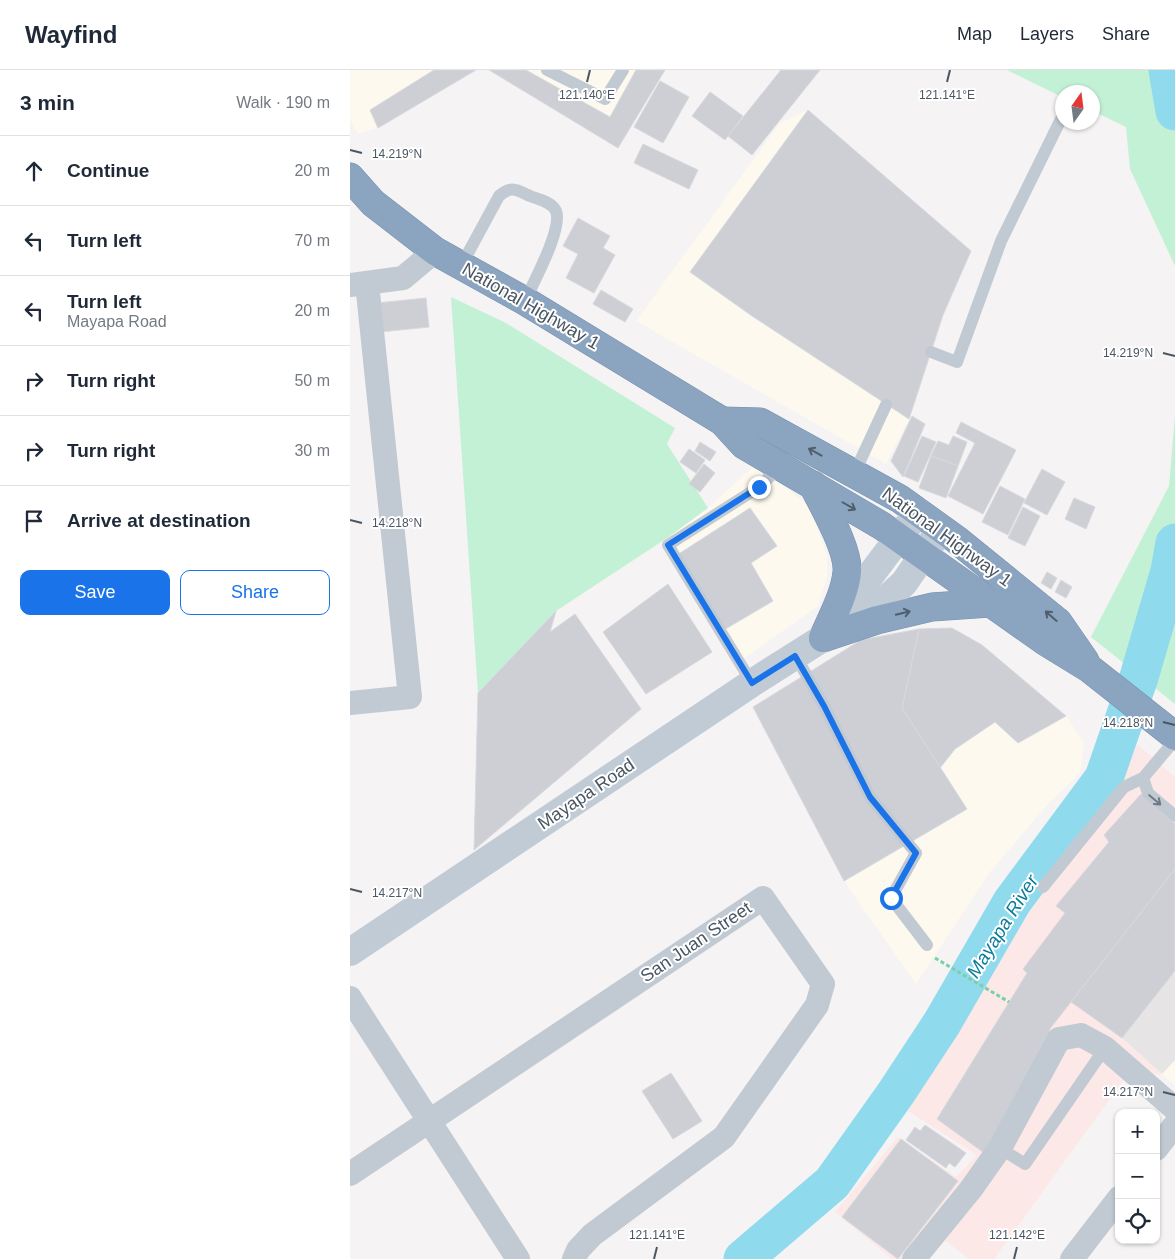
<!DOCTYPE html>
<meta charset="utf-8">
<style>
:root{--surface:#fff;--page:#f2f2f3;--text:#1f2937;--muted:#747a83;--line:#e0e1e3;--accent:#1a73e8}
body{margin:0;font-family:Arial,sans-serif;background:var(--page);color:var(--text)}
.controls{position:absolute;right:15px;bottom:15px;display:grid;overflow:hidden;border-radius:10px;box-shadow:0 1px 4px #0004}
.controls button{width:45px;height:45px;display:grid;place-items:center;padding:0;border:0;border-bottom:1px solid var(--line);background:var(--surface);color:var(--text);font:25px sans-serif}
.compass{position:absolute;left:705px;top:15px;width:45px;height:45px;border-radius:50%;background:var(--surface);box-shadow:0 1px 4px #0004;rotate:14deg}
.stop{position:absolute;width:15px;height:15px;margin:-11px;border:4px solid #1a73e8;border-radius:50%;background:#fff}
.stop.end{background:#1a73e8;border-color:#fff;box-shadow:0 1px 5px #0008}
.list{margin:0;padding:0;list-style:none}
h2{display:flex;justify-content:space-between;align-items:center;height:65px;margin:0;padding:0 20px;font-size:21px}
h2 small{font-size:16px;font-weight:400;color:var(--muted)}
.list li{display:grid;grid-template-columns:32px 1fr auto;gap:15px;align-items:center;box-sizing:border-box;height:70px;padding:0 20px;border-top:1px solid var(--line)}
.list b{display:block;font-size:19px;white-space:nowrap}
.list p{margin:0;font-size:16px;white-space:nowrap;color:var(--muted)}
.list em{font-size:16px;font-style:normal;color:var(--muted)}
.actions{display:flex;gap:10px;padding:15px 20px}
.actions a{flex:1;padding:11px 0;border:1px solid var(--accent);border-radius:10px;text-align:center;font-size:18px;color:var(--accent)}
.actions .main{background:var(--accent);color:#fff}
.icon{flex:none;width:28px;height:28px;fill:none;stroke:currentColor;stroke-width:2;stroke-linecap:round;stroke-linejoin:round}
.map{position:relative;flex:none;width:825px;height:1189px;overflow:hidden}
header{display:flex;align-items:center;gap:30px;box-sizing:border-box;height:70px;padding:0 25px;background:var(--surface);border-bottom:1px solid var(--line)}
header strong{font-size:24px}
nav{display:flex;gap:28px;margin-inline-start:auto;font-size:18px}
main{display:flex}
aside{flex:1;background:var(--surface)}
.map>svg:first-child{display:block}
.commercial{fill:#fdf9ef}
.education{fill:#e6e4e5}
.medical{fill:#fce8e6}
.green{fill:#c3f1d5}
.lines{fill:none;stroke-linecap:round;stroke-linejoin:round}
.river{stroke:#90daee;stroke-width:39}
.building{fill:#cdcfd5;stroke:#d7d9de}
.highway-casing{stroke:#7690ad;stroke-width:29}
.path{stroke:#7ad0a6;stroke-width:3;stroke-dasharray:4 2.5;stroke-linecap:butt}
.lane{stroke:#c1cad2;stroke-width:12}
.street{stroke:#c1cad2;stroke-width:24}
.secondary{stroke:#c1cbd6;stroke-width:28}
.highway{stroke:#8ba5c1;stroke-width:28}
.oneway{stroke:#505e6b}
.oneway2{stroke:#6e7983}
.route{stroke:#1a73e8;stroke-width:6}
.ticks{fill:none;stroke:#4a5661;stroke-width:2}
.labels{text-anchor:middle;stroke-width:4;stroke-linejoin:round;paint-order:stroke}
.street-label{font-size:18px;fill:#4a5661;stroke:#fff}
.water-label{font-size:19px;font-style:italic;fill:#0c7c9b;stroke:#fff}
.ticks-label{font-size:12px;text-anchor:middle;fill:#4a5661;stroke:#fff;stroke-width:4;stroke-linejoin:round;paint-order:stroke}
</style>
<header>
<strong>Wayfind</strong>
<nav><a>Map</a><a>Layers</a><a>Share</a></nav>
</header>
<main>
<aside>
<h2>3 min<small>Walk · 190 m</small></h2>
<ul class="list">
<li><svg class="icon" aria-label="ahead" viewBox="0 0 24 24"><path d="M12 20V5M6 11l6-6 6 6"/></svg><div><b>Continue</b></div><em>20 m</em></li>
<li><svg class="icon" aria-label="left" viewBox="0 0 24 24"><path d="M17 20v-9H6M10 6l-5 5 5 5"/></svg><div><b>Turn left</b></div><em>70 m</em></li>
<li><svg class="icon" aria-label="left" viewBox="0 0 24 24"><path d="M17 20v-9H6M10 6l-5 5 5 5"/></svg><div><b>Turn left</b><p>Mayapa Road</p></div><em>20 m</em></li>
<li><svg class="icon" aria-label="right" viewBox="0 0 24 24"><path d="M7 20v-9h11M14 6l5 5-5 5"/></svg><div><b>Turn right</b></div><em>50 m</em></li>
<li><svg class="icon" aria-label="right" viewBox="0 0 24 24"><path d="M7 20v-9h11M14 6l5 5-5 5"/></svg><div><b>Turn right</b></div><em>30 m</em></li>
<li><svg class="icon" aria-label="arrive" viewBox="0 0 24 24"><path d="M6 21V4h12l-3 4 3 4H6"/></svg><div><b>Arrive at destination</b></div></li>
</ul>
<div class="actions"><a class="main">Save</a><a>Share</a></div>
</aside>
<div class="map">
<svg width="825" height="1189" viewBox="0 0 825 1189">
<rect width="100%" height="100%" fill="#f5f3f3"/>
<g class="commercial">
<path d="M0 0H126L28 58 8 64 0 50Z"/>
<path d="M139 0H315L268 78Z"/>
<path d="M458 40 621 181 593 245 559 349 536 394 286 251 430 53Z"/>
<path d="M407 393 460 438 477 486V507L468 536 385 595 320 466 358 438Z"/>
<path d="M569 559 590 697 605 679 645 652 668 673 716 646 734 673 730 703 698 734 640 802 566 914 494 811 403 637 511 570Z"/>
<path d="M825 990V1015L812 1004Z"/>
</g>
<path class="education" d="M823 903 825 905V990L812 1004 772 968Z"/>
<path class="medical" d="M788 675 825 707V901L772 968 812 1004 777 1005 644 1189H619L580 1158 551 1189H542L485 1142 548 1067 606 1107 627 1085 558 1041 682 818Z"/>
<g class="green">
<path d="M657 0H817L825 3V196L780 99 776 57 743 41 742 22H712V27Z"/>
<path d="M101 227 156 253 325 358 317 374 358 438 320 466 206 541 128 623Z"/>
<path d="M825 346V634L741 567 819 416Z"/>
</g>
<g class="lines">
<g class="river">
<path d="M818 0 825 41"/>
<path d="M393 1189 482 1113 546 1023 592 953 662 832 754 708 789 607 820 501 825 473"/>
</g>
</g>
<g class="building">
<path d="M84 0H126L28 58 20 40Z"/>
<path d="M139 0H176L260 47 286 0H315L268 78Z"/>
<path d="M431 0H470L402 85 378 66Z"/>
<path d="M310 11 339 27 313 73 284 57Z"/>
<path d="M360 22 393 46 375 70 342 46Z"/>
<path d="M458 40 621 181 593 245 559 349 402 246 340 202Z"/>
<path d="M293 74 348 100 339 119 284 93Z"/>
<path d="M228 148 260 166 253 178 265 185 244 223 216 208 228 184 213 176Z"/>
<path d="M251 220 283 239 275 252 243 234Z"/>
<path d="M76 228 79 257 30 262 27 233Z"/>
<path d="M562 346 575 354 553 407 541 391Z"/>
<path d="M611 352 666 380 633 444 598 426 625 373 606 363Z"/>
<path d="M572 366 586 372 568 412 554 406Z"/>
<path d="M603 366 617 372 608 396 581 386 588 371 599 375Z"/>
<path d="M350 372 366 382 360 391 345 381Z"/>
<path d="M339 379 355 390 346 403 330 392Z"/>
<path d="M581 386 608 396 596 428 569 418Z"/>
<path d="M354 394 365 403 350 422 339 414Z"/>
<path d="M692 399 715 412 697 445 674 433Z"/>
<path d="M650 416 675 429 658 465 632 452Z"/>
<path d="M724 428 745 437 736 459 715 449Z"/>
<path d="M673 437 690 446 675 476 658 468Z"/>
<path d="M400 438 427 476 401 493 423 531 367 564 327 485Z"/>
<path d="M697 502 707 508 701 519 691 513Z"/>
<path d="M711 510 722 517 716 528 705 522Z"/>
<path d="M318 514 362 582 296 624 253 562Z"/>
<path d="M206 541 200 562 225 544 291 639 124 780 128 623Z"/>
<path d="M602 558 632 575 716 646 668 673 645 652 605 679 590 698 552 638 569 559Z"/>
<path d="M569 559 552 638 617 739 494 811 403 637 511 570Z"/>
<path d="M791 724 825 754V799L699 960 707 966 637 1085 587 1049 677 903 673 899 715 843 706 836 759 772 754 765Z"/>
<path d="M825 799V901L772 968 721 932Z"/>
<path d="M321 1003 352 1051 323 1069 292 1021Z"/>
<path d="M575 1055 616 1083 605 1097 599 1093 596 1098 556 1070 565 1057 570 1061Z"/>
<path d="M551 1069 608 1111 548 1189 492 1147Z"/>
</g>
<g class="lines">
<g class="highway-casing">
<g id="highway">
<path d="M0 107 23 133 85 181 175 231 372 351 394 375 532 456 696 572 740 599 825 666"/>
<path d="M372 351 410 352 550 429 607 470 708 552 735 591"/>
<path d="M463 415C473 436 499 479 497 502 495 524 482 547 473 568"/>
<path d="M473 568 527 550 582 537 640 533"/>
</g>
</g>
<path class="path" d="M585 888 659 932"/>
<g class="lane">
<path d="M197 0 255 29 273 0"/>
<path d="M111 196 149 126C161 115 167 120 180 126 188 129 202 132 206 141 213 159 183 213 175 231"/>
<path d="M581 282 607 292 651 171 712 47"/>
<path d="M504 404 536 335"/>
<path d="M445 585 474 636 520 727 566 783 541 828 577 875"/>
<path d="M402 613 318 475 409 417 431 396"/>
<path d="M793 708 798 723 825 746"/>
<path d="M693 817 774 717 793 708 825 670"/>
<path d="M650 1078 675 1094 755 978"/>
</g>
<g class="street">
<path d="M0 215 53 208 85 181"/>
<path d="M0 633 60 627 17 213"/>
<path d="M0 928 168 1189"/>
<path d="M806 1079 825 1055"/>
<path d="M0 1104 413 828 473 914 467 935 374 1067 242 1165 228 1180 224 1189"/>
<path d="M564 1189 621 1119 650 1078 709 969 731 965 755 978 825 1039"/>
<path d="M722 1189 769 1128"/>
</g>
<g class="secondary">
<path d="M483 555 568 442"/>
<path d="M0 882 402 613 473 568 533 532 554 513 591 459"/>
</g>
<use href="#highway" class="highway"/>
</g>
<defs><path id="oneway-shaft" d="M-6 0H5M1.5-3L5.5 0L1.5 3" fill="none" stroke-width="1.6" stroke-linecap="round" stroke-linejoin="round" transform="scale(1.25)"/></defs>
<g class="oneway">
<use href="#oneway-shaft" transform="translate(465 382) rotate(-151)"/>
<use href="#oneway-shaft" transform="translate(499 436) rotate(30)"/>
<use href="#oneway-shaft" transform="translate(553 543) rotate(-14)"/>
<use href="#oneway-shaft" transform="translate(701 546) rotate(-139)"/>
</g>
<use class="oneway2" href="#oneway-shaft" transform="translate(805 730) rotate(40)"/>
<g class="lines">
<path class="route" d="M409 417 318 475 402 613 445 586 474 636 520 727 566 783 541 828"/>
</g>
<path class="ticks" d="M237 12 240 0M597 12 600 0M0 80 12 83M813 283 825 286M0 450 12 453M813 652 825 655M0 819 12 822M813 1022 825 1025M304 1189 307 1177M664 1189 667 1177"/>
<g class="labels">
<g class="street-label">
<text transform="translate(181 236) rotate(30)" y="6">National Highway 1</text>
<text transform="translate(597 467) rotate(36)" y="6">National Highway 1</text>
<text transform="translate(236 724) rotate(-34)" y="6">Mayapa Road</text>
<text transform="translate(346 872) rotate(-34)" y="6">San Juan Street</text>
</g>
<g class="water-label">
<text transform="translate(652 856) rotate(-58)" y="7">Mayapa River</text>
</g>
</g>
<g class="ticks-label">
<text x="237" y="29">121.140°E</text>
<text x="597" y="29">121.141°E</text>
<text x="47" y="88">14.219°N</text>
<text x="778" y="287">14.219°N</text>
<text x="47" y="457">14.218°N</text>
<text x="778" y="657">14.218°N</text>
<text x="47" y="827">14.217°N</text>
<text x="778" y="1026">14.217°N</text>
<text x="307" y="1169">121.141°E</text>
<text x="667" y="1169">121.142°E</text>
</g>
</svg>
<div class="controls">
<button>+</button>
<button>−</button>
<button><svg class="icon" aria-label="locate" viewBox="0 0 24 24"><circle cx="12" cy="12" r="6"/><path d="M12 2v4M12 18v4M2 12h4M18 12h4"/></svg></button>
</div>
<svg class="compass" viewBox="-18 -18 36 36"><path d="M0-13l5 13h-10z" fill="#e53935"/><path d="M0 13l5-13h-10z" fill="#747a83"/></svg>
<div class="stop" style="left:541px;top:828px"></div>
<div class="stop end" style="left:409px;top:417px"></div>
</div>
</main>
